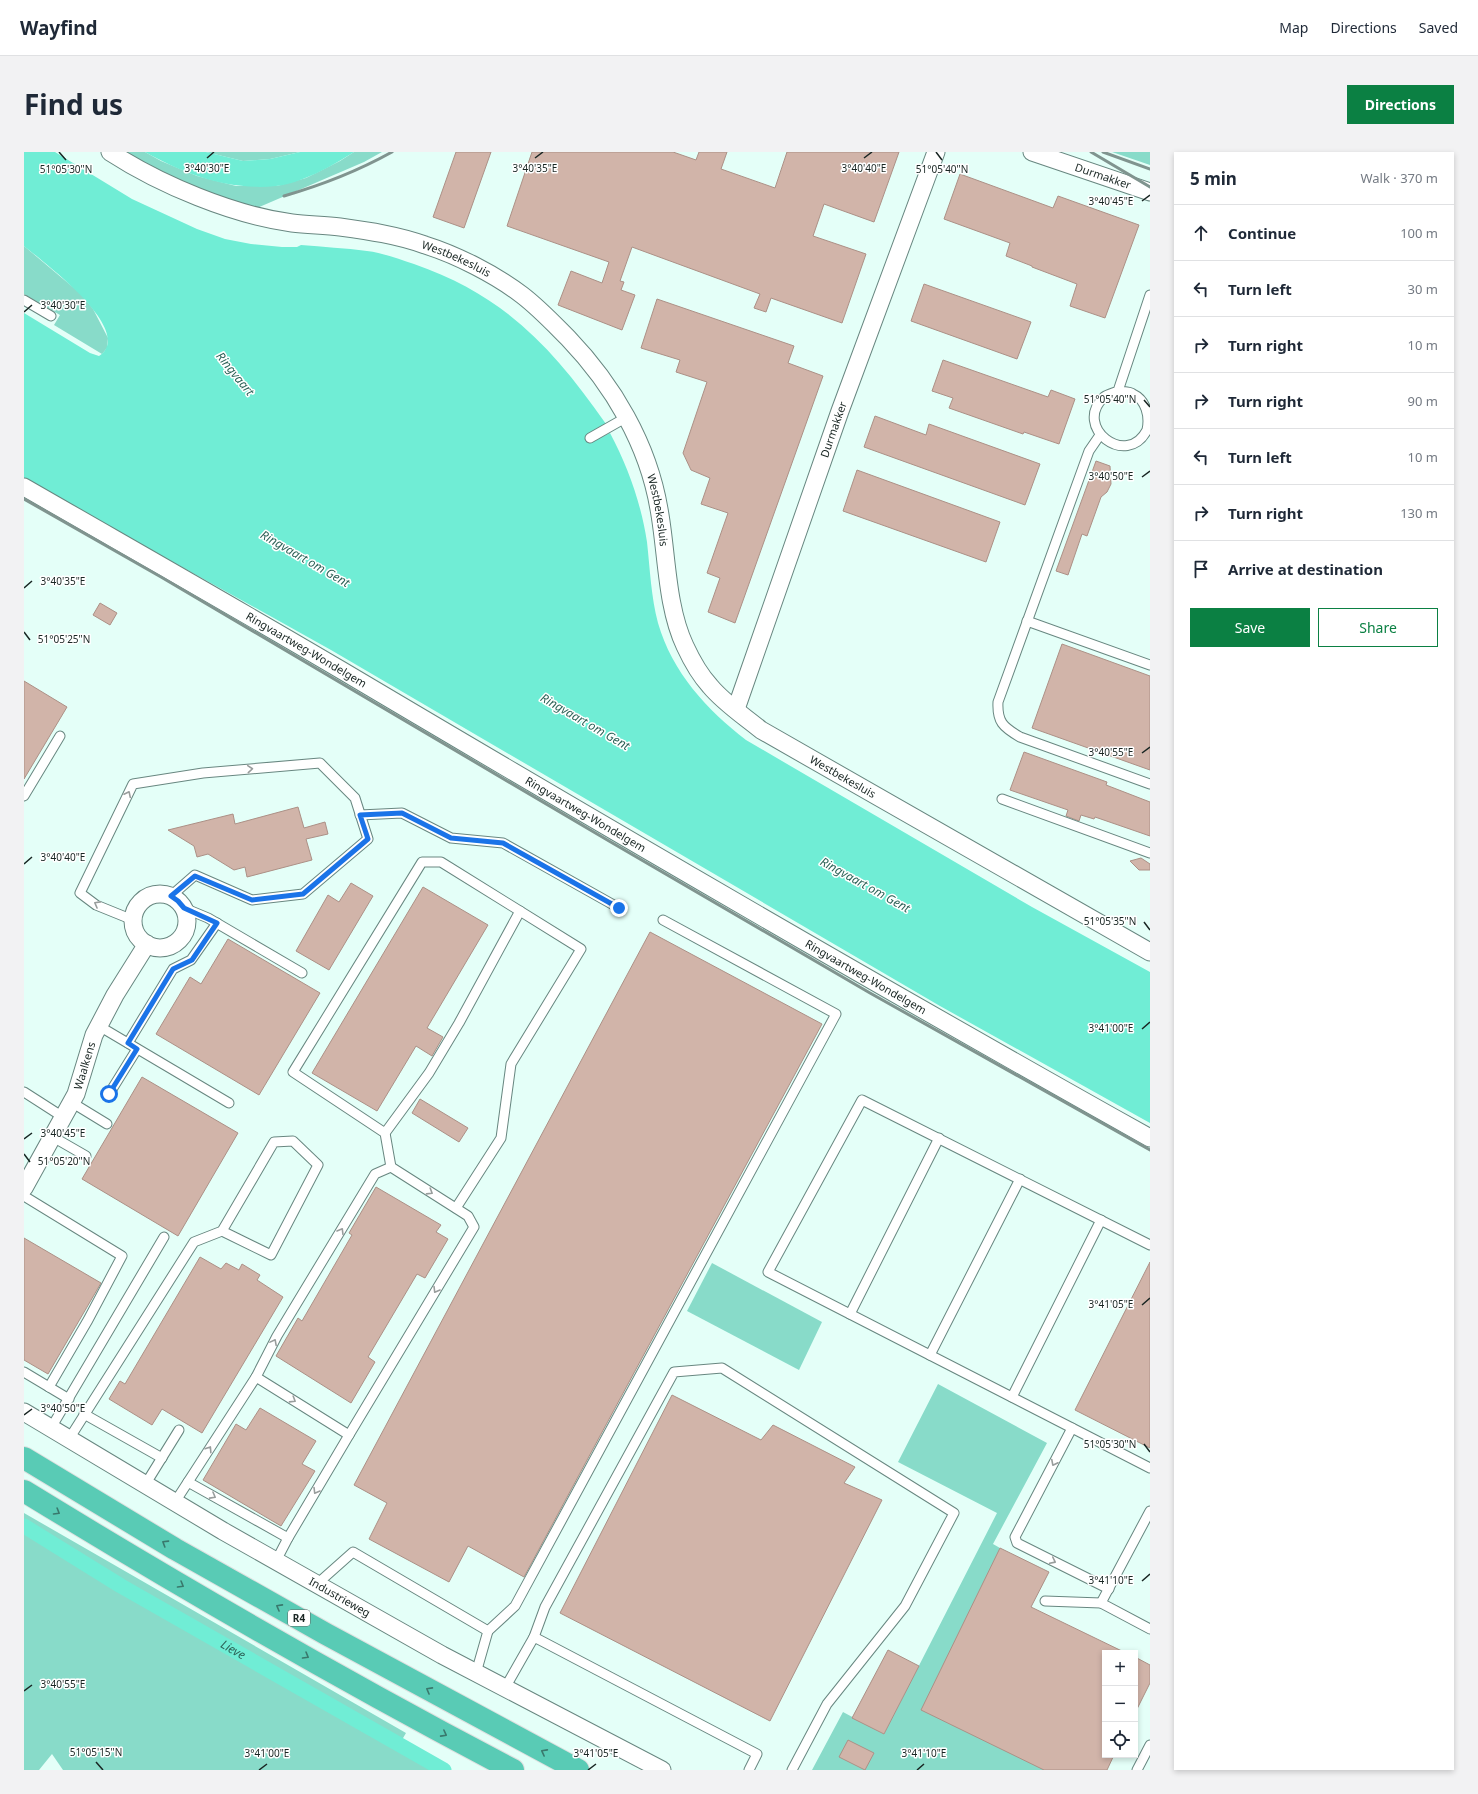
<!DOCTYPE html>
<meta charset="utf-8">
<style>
:root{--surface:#fff;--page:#f2f2f3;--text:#1f2937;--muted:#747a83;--line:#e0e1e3;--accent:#0b8043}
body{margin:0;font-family:"Noto Sans",sans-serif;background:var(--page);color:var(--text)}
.controls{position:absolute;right:12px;bottom:12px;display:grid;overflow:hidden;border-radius:0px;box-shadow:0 2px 6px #0003}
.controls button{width:36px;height:36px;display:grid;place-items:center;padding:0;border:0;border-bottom:1px solid var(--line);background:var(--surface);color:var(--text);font:20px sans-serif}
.stop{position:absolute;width:12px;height:12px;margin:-9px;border:3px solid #1a73e8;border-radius:50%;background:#fff}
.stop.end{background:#1a73e8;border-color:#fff;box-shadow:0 1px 4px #0008}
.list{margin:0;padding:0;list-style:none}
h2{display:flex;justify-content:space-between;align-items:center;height:52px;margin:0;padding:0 16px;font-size:17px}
h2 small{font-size:13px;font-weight:400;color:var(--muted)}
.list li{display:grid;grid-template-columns:26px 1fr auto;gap:12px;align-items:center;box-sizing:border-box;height:56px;padding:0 16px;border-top:1px solid var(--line)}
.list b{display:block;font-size:15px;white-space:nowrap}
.list em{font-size:13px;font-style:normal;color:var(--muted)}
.actions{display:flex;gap:8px;padding:12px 16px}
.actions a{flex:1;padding:9px 0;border:1px solid var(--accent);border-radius:0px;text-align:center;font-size:14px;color:var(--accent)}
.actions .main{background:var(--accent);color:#fff}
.icon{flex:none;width:22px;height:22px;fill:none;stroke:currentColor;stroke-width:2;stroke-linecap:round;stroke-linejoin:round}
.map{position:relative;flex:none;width:1126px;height:1618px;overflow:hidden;border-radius:0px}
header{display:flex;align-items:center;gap:24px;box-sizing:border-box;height:56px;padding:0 20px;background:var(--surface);border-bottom:1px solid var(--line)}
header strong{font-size:19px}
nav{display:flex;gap:22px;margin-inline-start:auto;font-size:14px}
.intro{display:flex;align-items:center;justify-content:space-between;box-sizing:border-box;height:96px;padding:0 24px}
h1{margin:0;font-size:28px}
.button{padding:10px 18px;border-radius:0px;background:var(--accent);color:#fff;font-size:14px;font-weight:700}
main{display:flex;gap:24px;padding:0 24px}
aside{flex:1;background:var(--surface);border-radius:0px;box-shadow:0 2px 6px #0003}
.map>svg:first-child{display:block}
.green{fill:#88dbc9}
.water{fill:#70edd5}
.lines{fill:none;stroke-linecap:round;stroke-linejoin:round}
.canal{stroke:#70edd5;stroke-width:15}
.building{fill:#d1b4a9;stroke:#ac9086}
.lane-casing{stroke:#688780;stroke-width:11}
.street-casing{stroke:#688780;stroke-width:19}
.highway-casing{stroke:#dfe1e0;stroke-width:24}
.lane{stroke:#fff;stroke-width:9}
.street{stroke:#fff;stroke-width:17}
.highway{stroke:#59cbb5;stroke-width:22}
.rail{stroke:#80948f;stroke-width:3}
.oneway{stroke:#989d9c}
.oneway2{stroke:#39786c}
.route{stroke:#1a73e8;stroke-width:5}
.ticks{fill:none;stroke:#192623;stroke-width:1.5}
.labels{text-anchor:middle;stroke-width:3;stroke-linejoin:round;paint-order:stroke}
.shield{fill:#fff;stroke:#5e6765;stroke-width:1}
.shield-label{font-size:10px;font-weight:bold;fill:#192623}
.street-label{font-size:11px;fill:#192623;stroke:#fff}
.water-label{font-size:12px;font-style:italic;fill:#2d6257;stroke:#fff}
.ticks-label{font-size:10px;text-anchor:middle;fill:#192623;stroke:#fff;stroke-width:3;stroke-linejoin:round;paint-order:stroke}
</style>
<header>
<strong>Wayfind</strong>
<nav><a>Map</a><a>Directions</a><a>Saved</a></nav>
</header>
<div class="intro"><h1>Find us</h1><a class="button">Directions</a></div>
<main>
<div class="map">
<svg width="1126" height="1618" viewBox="0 0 1126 1618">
<rect width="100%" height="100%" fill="#e4fff8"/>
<g class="green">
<path d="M99 0H121L137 9 173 24 212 34H253L282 26 316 9 330 0H358L340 10 233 56 186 43Z"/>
<path d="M182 0H276L246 7 219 9Z"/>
<path d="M1088 0H1126V13Z"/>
<path d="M0 94 57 142 69 157 84 186 83 196 78 202 30 173 36 163 0 142Z"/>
<path d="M688 1111 798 1170 775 1218 663 1159Z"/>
<path d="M914 1232 1023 1291 969 1392 976 1396 1020 1618H788L819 1560 860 1582 973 1361 874 1310Z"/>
<path d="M0 1361 382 1581 372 1598 407 1618H39L28 1602 15 1618H0Z"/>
</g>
<g class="water">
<path d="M0 0H31L108 47 173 77 201 87 227 92 258 95H273L277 93C299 95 321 96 343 99 359 101 375 107 390 112 480 143 529 196 582 272L564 282 567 290 586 281C604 315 617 351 623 390 626 417 627 445 634 471 648 520 683 558 722 588L1008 755 1126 820V971L916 854 307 498 0 327V161L66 201 75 204C113 179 18 109 0 94Z"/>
<path d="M121 0H182L219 9 246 7 276 0H330C310 13 276 32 252 34 206 39 160 22 121 0Z"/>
</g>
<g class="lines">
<path class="canal" id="s1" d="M0 1374 97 1434 420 1618"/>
</g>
<g class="building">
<path d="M432 0H467L440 76 409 65Z"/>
<path d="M508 0H649L672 8 675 0H703L697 17 751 36 763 0H875L850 70 800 52 789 84 842 102 818 171 747 146 742 160 730 156 736 142 608 95 596 129 600 130 597 138 611 143 598 178 534 153 547 119 578 131 585 110 483 74Z"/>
<path d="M936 22 1029 56 1034 44 1115 73 1081 166 1046 154 1053 132 1008 115V114L982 104 986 91 920 67Z"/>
<path d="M900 132 1007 170 993 207 887 169Z"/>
<path d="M633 147 770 194 764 211 799 224 711 471 684 460 696 426 683 421 704 361 677 352 686 326 667 318 659 301 683 230 652 220 656 208 617 196Z"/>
<path d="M919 208 1024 245 1027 238 1051 247 1035 292 1000 280 999 282 925 256 929 246 908 239Z"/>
<path d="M851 264 902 283 905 272 1016 312 1001 353 840 295Z"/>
<path d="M1072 309 1086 314 1087 332 1083 340 1077 345 1063 384 1058 382 1044 423 1032 419Z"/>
<path d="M833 318 976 370 962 410 819 359Z"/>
<path d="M76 451 93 461 86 473 69 463Z"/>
<path d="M1038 492 1126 524V618L1008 576Z"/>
<path d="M0 529 43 555 0 627Z"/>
<path d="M1000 600 1083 630 1082 633 1126 650V684L1071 665 1070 667 1057 663 1055 669 1042 664 1044 658 986 638Z"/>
<path d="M274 655 280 676 301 670 304 682 282 687 288 708 223 725 221 715 210 718 184 702 173 705 170 694 144 678 209 662 211 672Z"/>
<path d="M1117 706 1126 712V718H1115L1106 709Z"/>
<path d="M327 731 349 744 305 818 272 799 304 743 315 750Z"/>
<path d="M399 735 464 773 403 876 419 885 408 904 392 894 353 959 288 921Z"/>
<path d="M626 780 798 872 500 1425 444 1394 425 1430 345 1387 363 1351 330 1333Z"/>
<path d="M204 787 296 841 235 943 132 882 166 825 177 832Z"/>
<path d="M118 925 214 981 154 1084 58 1027Z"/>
<path d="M396 947 444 976 435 990 388 961Z"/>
<path d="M352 1035 417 1073 412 1080 424 1087 401 1126 393 1122 344 1205 351 1210 327 1251 252 1204 274 1166 278 1169 328 1083 325 1081Z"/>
<path d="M0 1086 77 1131 24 1222 0 1208Z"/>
<path d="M176 1105 197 1117 202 1111 215 1118 218 1112 236 1123 233 1128 259 1145 178 1281 138 1257 128 1273 85 1247 96 1229 101 1232Z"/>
<path d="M1126 1110V1296L1051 1258Z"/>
<path d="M648 1243 737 1288 749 1273 831 1315 820 1331 858 1348 746 1569 536 1461Z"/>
<path d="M236 1256 292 1289 278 1312 291 1319 257 1374 179 1328 212 1272 222 1278Z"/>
<path d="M976 1396 1025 1420 1007 1455 1102 1501H1081V1603H1090L1083 1618H1020L897 1558Z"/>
<path d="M864 1498 895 1514 860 1582 828 1566Z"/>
<path d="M1111 1505 1126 1513V1531L1111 1561Z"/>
<path d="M824 1588 850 1601 841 1618 815 1605Z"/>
</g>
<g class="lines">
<g class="lane-casing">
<g id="lane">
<path d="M0 148 27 164"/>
<path d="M1094 239C1099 240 1105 239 1109 242 1122 248 1126 264 1123 278 1103 317 1048 275 1080 245 1084 242 1090 241 1094 239L1126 143"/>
<path d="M1076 283 1065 299 974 550C973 570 979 575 996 585L1126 632"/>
<path d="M566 286 603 265"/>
<path d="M1003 469 1126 513"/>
<path d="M0 644 36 584"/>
<path d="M978 647 1126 701"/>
<path d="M336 663 378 661 427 686 479 691 595 756"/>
<path d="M160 756 184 766 278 821"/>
<path d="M109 768 72 753 56 741 109 632 179 621 296 611 331 646 344 687 279 742 228 748 171 723 147 744"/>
<path d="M75 874 205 951"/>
<path d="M104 891 149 817 167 808 193 771"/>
<path d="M0 940 39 965"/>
<path d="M85 942 113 897"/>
<path d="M47 950 83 972"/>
<path d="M361 981 405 921 435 871 496 759"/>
<path d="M29 985 62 1004"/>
<path d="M367 1015 361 981 269 920 398 710H417L557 797 487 912 477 986 432 1056"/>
<path d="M0 1044 98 1104 64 1168 25 1235"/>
<path d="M1126 1093 838 948 744 1120 1126 1316"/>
<path d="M826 1162 915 986"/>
<path d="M906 1203 996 1027"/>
<path d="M0 1220 45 1247"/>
<path d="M232 1225 253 1184 351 1022 367 1015 444 1064 450 1075 325 1283"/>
<path d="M988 1245 1077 1068"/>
<path d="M60 1262 138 1306"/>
<path d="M27 1276 140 1085"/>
<path d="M1048 1276 991 1385 993 1391 1085 1437"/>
<path d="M45 1287 170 1090 198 1079 247 1103 294 1013 269 989 250 990 198 1079"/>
<path d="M164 1330 232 1225 325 1283 264 1386"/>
<path d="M121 1333 155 1278"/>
<path d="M151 1350 164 1330 264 1386 252 1409"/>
<path d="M1126 1359 1077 1451 1126 1477"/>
<path d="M293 1432 329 1400 464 1479 452 1521"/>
<path d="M1021 1449 1077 1451"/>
<path d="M464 1479 491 1454 812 862 639 768"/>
<path d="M510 1485 521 1455 650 1220 698 1216 930 1361 881 1454 803 1552 768 1618"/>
<path d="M481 1536 510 1485 733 1602 725 1618"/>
<path d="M1113 1618 1126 1593"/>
</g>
</g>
<g class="street-casing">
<g id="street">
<path id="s2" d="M86 0C137 33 209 63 268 71 284 73 300 73 316 75 345 79 373 83 401 93 433 103 472 123 498 143 515 156 529 171 544 186 589 233 624 292 635 357 643 400 642 454 661 494 667 507 676 523 686 534 700 551 720 564 737 578L1126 800"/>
<path id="s3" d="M1008 0 1126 40"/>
<path id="s4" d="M0 335C106 396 212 456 317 518 585 677 854 834 1126 986"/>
<path id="s5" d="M712 557 816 259 912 0"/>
<circle cx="136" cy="769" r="27"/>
<path id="s6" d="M0 1036 52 942 70 883 91 843 123 792"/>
<path id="s7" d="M0 1260 199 1379 418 1503 638 1618"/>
</g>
</g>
<g class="highway-casing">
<g id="highway">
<path d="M0 1306 151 1397 302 1482 554 1618"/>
<path d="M0 1339C160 1437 323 1531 489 1618"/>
</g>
</g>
<use href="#lane" class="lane"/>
<use href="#street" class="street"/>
<use href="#highway" class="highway"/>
<g class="rail">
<path d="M1067 0 1126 35"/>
<path d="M1079 0 1126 17"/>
<path d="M260 44C298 33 334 19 368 0"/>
<path d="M0 347 137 425 585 689 846 841 1126 998"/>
</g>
</g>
<defs><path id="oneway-chevron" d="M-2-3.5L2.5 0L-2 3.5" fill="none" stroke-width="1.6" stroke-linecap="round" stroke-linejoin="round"/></defs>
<g class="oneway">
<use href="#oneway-chevron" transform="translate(226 617) rotate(-5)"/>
<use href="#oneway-chevron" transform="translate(104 642) rotate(-64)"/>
<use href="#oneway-chevron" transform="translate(73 752) rotate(-151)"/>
<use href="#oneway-chevron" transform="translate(406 1040) rotate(32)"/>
<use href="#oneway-chevron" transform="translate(317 1079) rotate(-59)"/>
<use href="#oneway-chevron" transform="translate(412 1138) rotate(121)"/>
<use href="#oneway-chevron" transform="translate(250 1190) rotate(-62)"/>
<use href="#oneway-chevron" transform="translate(269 1248) rotate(32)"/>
<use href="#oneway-chevron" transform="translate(185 1297) rotate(-57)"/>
<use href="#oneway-chevron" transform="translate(1030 1311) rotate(117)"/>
<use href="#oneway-chevron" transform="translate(292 1339) rotate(121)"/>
<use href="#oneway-chevron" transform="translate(189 1344) rotate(29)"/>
<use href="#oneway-chevron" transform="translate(1029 1409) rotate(26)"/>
</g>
<g class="oneway2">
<use href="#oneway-chevron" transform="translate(33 1360) rotate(31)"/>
<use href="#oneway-chevron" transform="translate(141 1391) rotate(-148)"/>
<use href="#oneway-chevron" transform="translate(157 1433) rotate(30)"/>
<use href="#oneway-chevron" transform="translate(255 1455) rotate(-151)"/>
<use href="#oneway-chevron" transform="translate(282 1504) rotate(30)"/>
<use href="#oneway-chevron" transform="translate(405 1538) rotate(-151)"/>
<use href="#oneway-chevron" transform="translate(420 1582) rotate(28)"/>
<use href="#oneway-chevron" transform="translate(520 1600) rotate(-152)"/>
</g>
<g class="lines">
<path class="route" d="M85 942 113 897 104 891 149 817 168 808 193 771 160 756 154 749 147 744 171 724 228 748 279 742 344 687 336 663 378 661 427 686 479 691 595 756"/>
</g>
<path class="ticks" d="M35 0 42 8M912 0 918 8M183 6 190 0M511 6 519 0M840 6 848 0M1118 49 1126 43M0 160 8 153M1120 248 1126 255M1118 325 1126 319M0 436 8 429M0 480 6 488M1118 601 1126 595M0 712 8 705M1120 770 1126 778M1118 877 1126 870M0 987 8 981M0 1002 6 1010M1118 1153 1126 1146M0 1263 8 1257M1120 1292 1126 1300M1118 1429 1126 1422M0 1539 8 1533M72 1610 79 1618M235 1618 243 1612M564 1618 572 1612M893 1618 900 1612"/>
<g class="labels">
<rect class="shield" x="264" y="1458" width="22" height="16" rx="3"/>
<g class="shield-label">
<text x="275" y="1470">R4</text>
</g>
<g class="street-label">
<text dy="4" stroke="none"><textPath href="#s3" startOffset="75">Durmakker</textPath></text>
<text dy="4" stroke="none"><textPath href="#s2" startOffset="366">Westbekesluis</textPath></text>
<text dy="4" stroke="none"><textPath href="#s5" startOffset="296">Durmakker</textPath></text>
<text dy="4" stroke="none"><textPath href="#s2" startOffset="702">Westbekesluis</textPath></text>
<text dy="4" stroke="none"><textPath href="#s4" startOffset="326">Ringvaartweg-Wondelgem</textPath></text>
<text dy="4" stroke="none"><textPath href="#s2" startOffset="1050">Westbekesluis</textPath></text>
<text dy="4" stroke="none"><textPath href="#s4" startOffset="650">Ringvaartweg-Wondelgem</textPath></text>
<text dy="4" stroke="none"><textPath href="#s4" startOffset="974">Ringvaartweg-Wondelgem</textPath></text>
<text dy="4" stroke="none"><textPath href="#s6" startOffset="137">Waalkens</textPath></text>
<text dy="4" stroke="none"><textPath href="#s7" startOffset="366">Industrieweg</textPath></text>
</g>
<g class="water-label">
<text transform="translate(211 222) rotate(51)" y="4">Ringvaart</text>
<text transform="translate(281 407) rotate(30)" y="4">Ringvaart om Gent</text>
<text transform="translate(561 570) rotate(30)" y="4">Ringvaart om Gent</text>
<text transform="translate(841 733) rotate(29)" y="4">Ringvaart om Gent</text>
<text dy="4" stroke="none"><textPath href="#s1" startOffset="243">Lieve</textPath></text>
</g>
</g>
<g class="ticks-label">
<text x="183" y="20">3°40'30"E</text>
<text x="511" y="20">3°40'35"E</text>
<text x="840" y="20">3°40'40"E</text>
<text x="42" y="21">51°05'30"N</text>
<text x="918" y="21">51°05'40"N</text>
<text x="1087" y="53">3°40'45"E</text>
<text x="39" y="157">3°40'30"E</text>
<text x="1086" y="251">51°05'40"N</text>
<text x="1087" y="328">3°40'50"E</text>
<text x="39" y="433">3°40'35"E</text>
<text x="40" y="491">51°05'25"N</text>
<text x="1087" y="604">3°40'55"E</text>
<text x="39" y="709">3°40'40"E</text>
<text x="1086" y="773">51°05'35"N</text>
<text x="1087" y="880">3°41'00"E</text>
<text x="39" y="985">3°40'45"E</text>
<text x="40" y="1013">51°05'20"N</text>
<text x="1087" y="1156">3°41'05"E</text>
<text x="39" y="1260">3°40'50"E</text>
<text x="1086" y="1296">51°05'30"N</text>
<text x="1087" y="1432">3°41'10"E</text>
<text x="39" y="1536">3°40'55"E</text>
<text x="72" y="1604">51°05'15"N</text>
<text x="243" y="1605">3°41'00"E</text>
<text x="572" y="1605">3°41'05"E</text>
<text x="900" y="1605">3°41'10"E</text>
</g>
</svg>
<div class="controls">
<button>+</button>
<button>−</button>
<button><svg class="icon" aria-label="locate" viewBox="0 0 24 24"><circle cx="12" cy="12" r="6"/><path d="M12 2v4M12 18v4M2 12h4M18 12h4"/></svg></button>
</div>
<div class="stop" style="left:85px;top:942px"></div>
<div class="stop end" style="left:595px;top:756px"></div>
</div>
<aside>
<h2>5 min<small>Walk · 370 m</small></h2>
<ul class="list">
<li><svg class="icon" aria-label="ahead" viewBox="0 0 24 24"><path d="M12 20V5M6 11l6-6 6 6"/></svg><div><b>Continue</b></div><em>100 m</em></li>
<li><svg class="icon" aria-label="left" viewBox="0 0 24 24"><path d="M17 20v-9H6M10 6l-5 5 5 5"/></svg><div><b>Turn left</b></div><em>30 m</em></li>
<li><svg class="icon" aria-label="right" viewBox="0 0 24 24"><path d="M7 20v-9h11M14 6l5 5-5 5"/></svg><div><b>Turn right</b></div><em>10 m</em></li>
<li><svg class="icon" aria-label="right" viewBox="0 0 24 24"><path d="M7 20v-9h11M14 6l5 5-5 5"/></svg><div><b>Turn right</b></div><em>90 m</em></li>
<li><svg class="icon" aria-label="left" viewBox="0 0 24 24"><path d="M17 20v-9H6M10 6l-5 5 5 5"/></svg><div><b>Turn left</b></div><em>10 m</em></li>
<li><svg class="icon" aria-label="right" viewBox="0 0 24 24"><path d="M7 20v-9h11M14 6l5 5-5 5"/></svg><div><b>Turn right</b></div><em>130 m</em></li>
<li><svg class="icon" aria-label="arrive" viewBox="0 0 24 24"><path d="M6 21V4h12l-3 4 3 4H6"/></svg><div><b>Arrive at destination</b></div></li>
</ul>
<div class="actions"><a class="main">Save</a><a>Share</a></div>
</aside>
</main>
